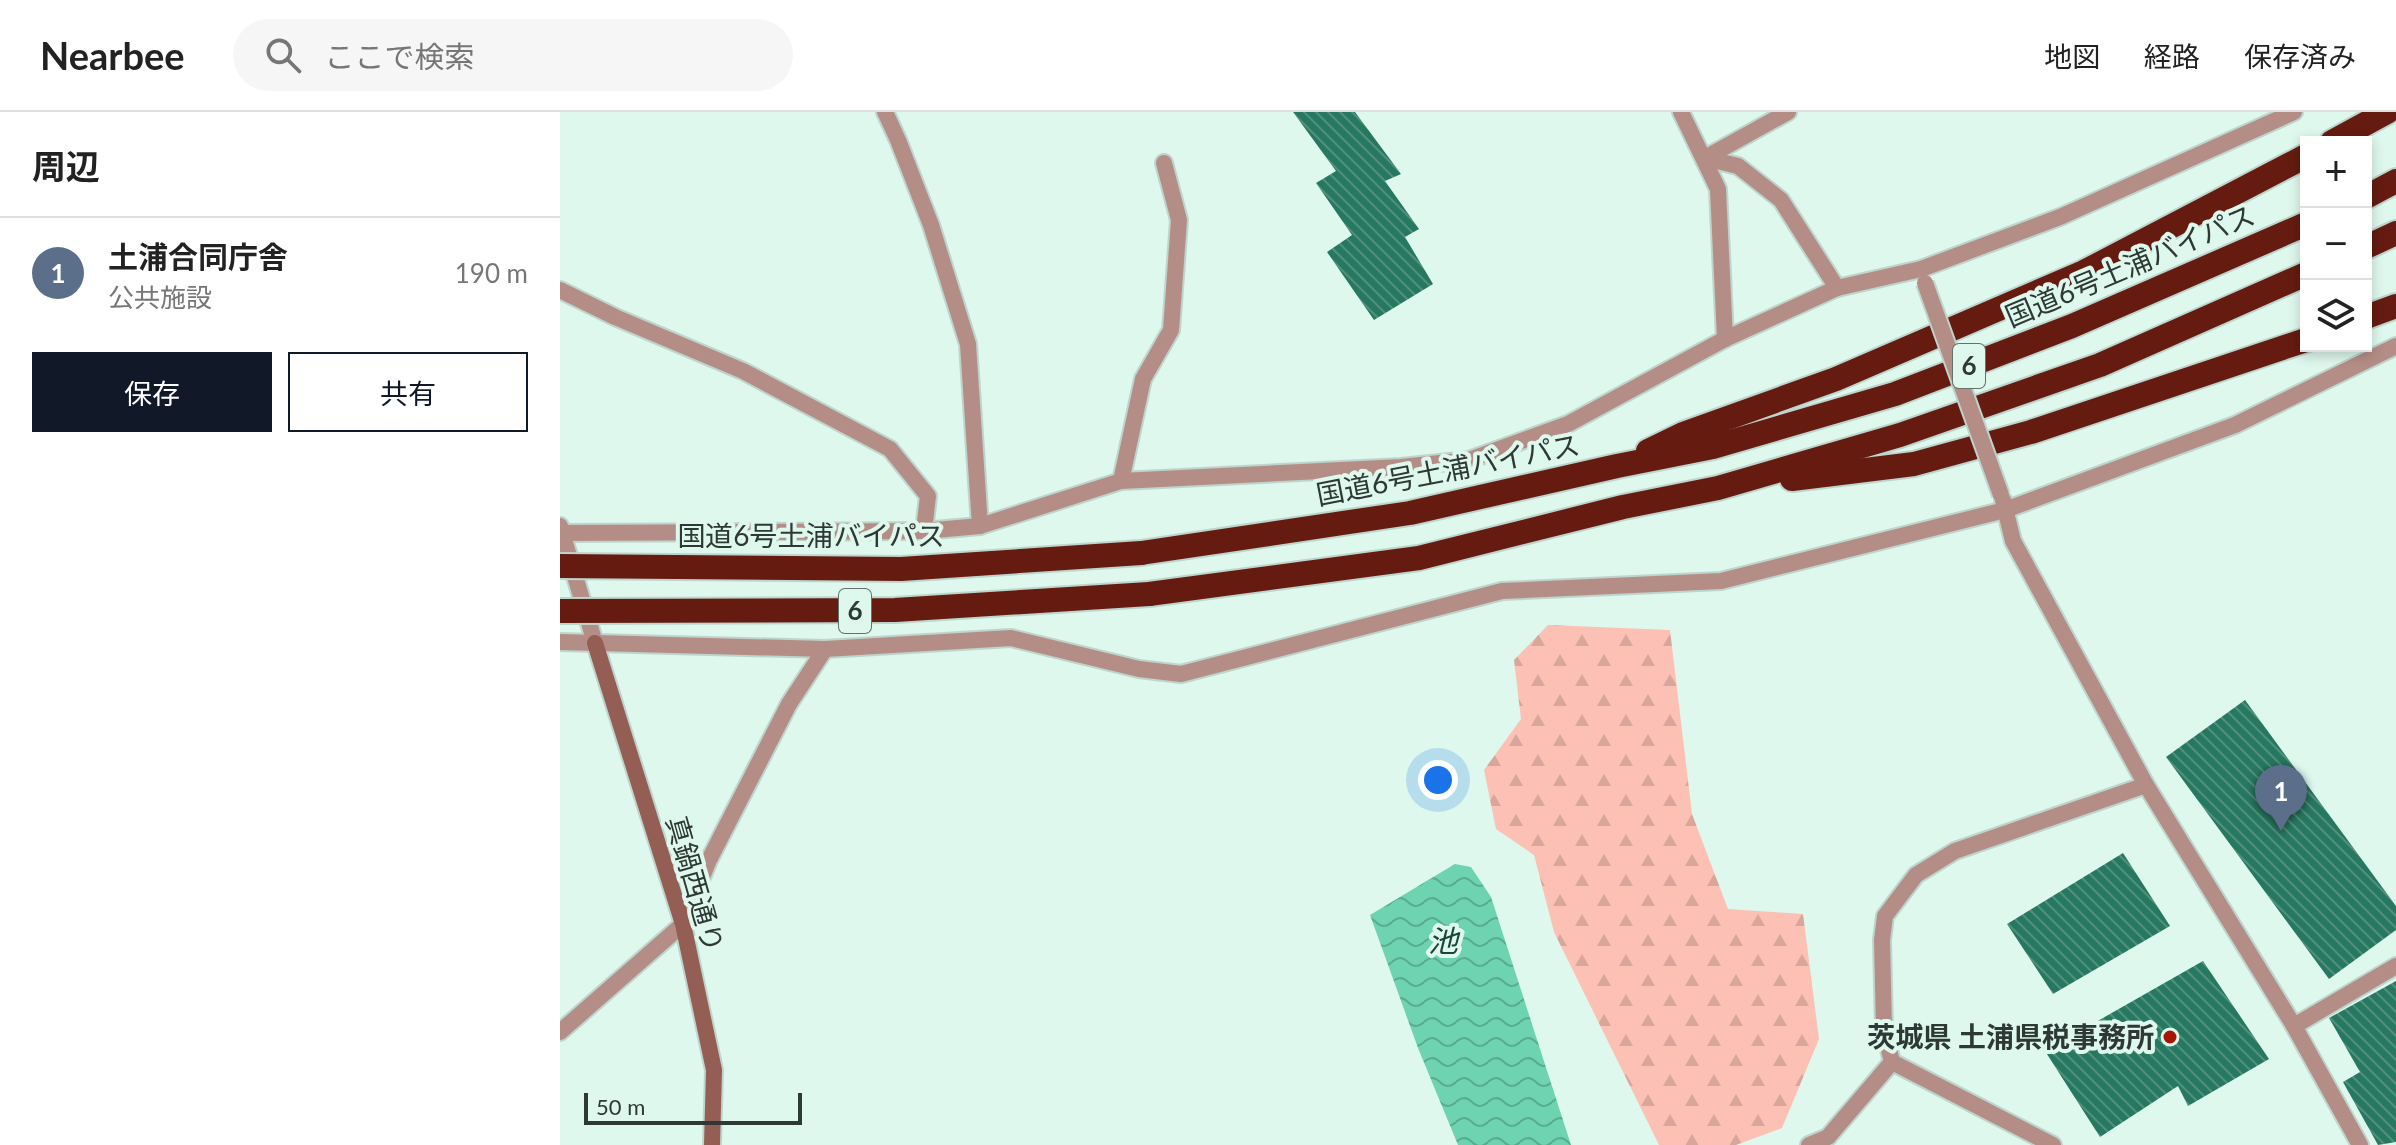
<!DOCTYPE html>
<html lang="ja">
<meta charset="utf-8">
<style>
:root{--surface:#fff;--page:#f6f6f6;--text:#222;--muted:#767676;--line:#e0e0e0;--accent:#111827}
body{margin:0;font-family:Lato,"Noto Sans JP",sans-serif;background:var(--page);color:var(--text)}
.controls{position:absolute;right:24px;top:24px;display:grid;overflow:hidden;border-radius:0px;box-shadow:0 4px 12px #0003}
.controls button{width:72px;height:72px;display:grid;place-items:center;padding:0;border:0;border-bottom:2px solid var(--line);background:var(--surface);color:var(--text);font:40px sans-serif}
.scale{position:absolute;left:24px;bottom:20px;width:218px;box-sizing:border-box;padding-left:8px;border:4px solid #2e3834;border-top:0;font-size:22px;line-height:28px;white-space:nowrap;color:#2e3834;-webkit-text-stroke:6px #def8ee;paint-order:stroke}
.you{position:absolute;left:878px;top:668px;width:28px;height:28px;margin:-20px;border:6px solid #fff;border-radius:50%;background:#1a73e8;box-shadow:0 0 0 12px #1a73e833}
.badge{display:grid;place-items:center;width:52px;height:52px;border-radius:50%;background:var(--accent);color:#fff;font-size:26px;font-weight:700}
.pin{position:absolute;translate:-50% -66px;filter:drop-shadow(0 2px 4px #0008)}
.pin::after{content:'';position:absolute;top:42px;width:28px;height:24px;background:inherit;clip-path:polygon(0 0,100% 0,50% 100%)}
.list{margin:0;padding:0;list-style:none}
h2{display:flex;justify-content:space-between;align-items:center;height:104px;margin:0;padding:0 32px;font-size:34px}
h2 small{font-size:26px;font-weight:400;color:var(--muted)}
.list li{display:grid;grid-template-columns:52px 1fr auto;gap:24px;align-items:center;box-sizing:border-box;height:112px;padding:0 32px;border-top:2px solid var(--line)}
.list b{display:block;font-size:30px;white-space:nowrap}
.list p{margin:0;font-size:26px;white-space:nowrap;color:var(--muted)}
.list em{font-size:26px;font-style:normal;color:var(--muted)}
.actions{display:flex;gap:16px;padding:24px 32px}
.actions a{flex:1;padding:18px 0;border:2px solid var(--accent);border-radius:0px;text-align:center;font-size:28px;color:var(--accent)}
.actions .main{background:var(--accent);color:#fff}
.icon{flex:none;width:44px;height:44px;fill:none;stroke:currentColor;stroke-width:2;stroke-linecap:round;stroke-linejoin:round}
.map{position:relative;flex:none;width:1836px;height:1033px;overflow:hidden}
header{display:flex;align-items:center;gap:48px;box-sizing:border-box;height:112px;padding:0 40px;background:var(--surface);border-bottom:2px solid var(--line)}
header strong{font-size:38px}
nav{display:flex;gap:44px;margin-inline-start:auto;font-size:28px}
.search{width:560px;height:72px;background:var(--page);display:flex;align-items:center;gap:20px;box-sizing:border-box;padding:0 28px;border-radius:44px;color:var(--muted);font-size:30px}
main{display:flex}
aside{flex:1;background:var(--surface)}
.map>svg:first-child{display:block}
.forest{fill:url(#forest-firs)}
.water{fill:url(#water-waves)}
.building{fill:url(#building-back-hatch)}
.lines{fill:none;stroke-linecap:round;stroke-linejoin:round}
.lane-casing{stroke:#bed5cd;stroke-width:20}
.street-casing{stroke:#bed5cd;stroke-width:20}
.secondary-casing{stroke:#bed5cd;stroke-width:20}
.highway-casing{stroke:#bed5cd;stroke-width:28}
.lane{stroke:#b48e86;stroke-width:16}
.street{stroke:#b48e86;stroke-width:16}
.secondary{stroke:#945e54;stroke-width:16}
.highway{stroke:#651b10;stroke-width:24}
.street-bridge-casing{stroke:#bed5cd;stroke-width:20;stroke-linecap:butt}
.highway-bridge-casing{stroke:#bed5cd;stroke-width:28;stroke-linecap:butt}
.street-bridge{stroke:#b48e86;stroke-width:16}
.highway-bridge{stroke:#651b10;stroke-width:24}
.poi-dot{fill:#a71602;stroke:#def8ee;stroke-width:3}
.labels{text-anchor:middle;stroke-width:8;stroke-linejoin:round;paint-order:stroke}
.shield{fill:#def8ee;stroke:#63726c;stroke-width:2}
.shield-label{font-size:26px;font-weight:bold;fill:#2e3834}
.street-label{font-size:28px;fill:#2e3834;stroke:#def8ee}
.poi-label{font-size:28px;font-weight:bold;fill:#2e3834;stroke:#def8ee;text-anchor:end}
.water-label{font-size:30px;font-style:italic;fill:#1a4639;stroke:#def8ee}
</style>
<header>
<strong>Nearbee</strong>
<div class="search"><svg class="icon" aria-label="search" viewBox="0 0 24 24"><circle cx="10" cy="10" r="6"/><path d="M15 15l6 6"/></svg>ここで検索</div>
<nav><a>地図</a><a>経路</a><a>保存済み</a></nav>
</header>
<main>
<aside>
<h2>周辺<small></small></h2>
<ul class="list">
<li><span class="badge" style="background:#5c6f8a">1</span><div><b>土浦合同庁舎</b><p>公共施設</p></div><em>190 m</em></li>
</ul>
<div class="actions"><a class="main">保存</a><a>共有</a></div>
</aside>
<div class="map">
<svg width="1836" height="1033" viewBox="0 0 1836 1033">
<defs>
<pattern id="forest-firs" width="22" height="20" patternUnits="userSpaceOnUse" patternTransform="scale(2)"><rect width="22" height="20" fill="#fcc0b4"/><path d="M5 1l3.5 6h-7zM16 11l3.5 6h-7z" fill="#d8a69b"/></pattern>
<pattern id="water-waves" width="16" height="10" patternUnits="userSpaceOnUse" patternTransform="scale(2)"><rect width="16" height="10" fill="#6dd3b1"/><path d="M0 5q4-4 8 0t8 0" fill="none" stroke="#5aac91"/></pattern>
<pattern id="building-back-hatch" width="6" height="6" patternUnits="userSpaceOnUse" patternTransform="scale(2)"><rect width="6" height="6" fill="#277860"/><path d="M-1 5l2 2M0 0l6 6M5-1l2 2" fill="none" stroke="#558e7d"/></pattern>
</defs>
<rect width="100%" height="100%" fill="#def8ee"/>
<path class="forest" d="M988 513 1110 518 1132 702 1168 797 1243 802 1259 927 1222 1016 1176 1033H1099L994 820 974 743 936 717 924 658 961 607 954 548Z"/>
<path class="water" d="M895 752 911 755 931 785 1011 1033H898L858 936 810 803Z"/>
<g class="building">
<path d="M733 0H795L841 62 825 69 859 117 845 125 873 172 814 208 767 140 792 123 756 71 776 59Z"/>
<path d="M1685 588 1836 794V818L1769 867 1606 645Z"/>
<path d="M1563 741 1610 814 1493 882 1447 812Z"/>
<path d="M1643 849 1709 947 1628 994 1618 974 1540 1025 1485 939Z"/>
<path d="M1836 869V1030L1818 1033 1783 970 1800 960 1769 906Z"/>
</g>
<g class="lines">
<g class="lane-casing">
<g id="lane">
<path d="M561 369 583 267 611 218 619 108 604 51"/>
<path d="M1734 914 1836 854"/>
</g>
</g>
<g class="street-casing">
<g id="street">
<path d="M325 0 338 28 371 113 408 232 420 414"/>
<path d="M1121 0 1158 77 1165 227"/>
<path d="M1145 46 1178 54 1221 88 1277 176"/>
<path d="M1145 46 1228 0"/>
<path d="M0 178 55 205 183 259 330 337 368 384 364 419"/>
<path d="M1443 388 1453 429 1586 673 1734 914 1800 1033"/>
<path d="M0 414 35 531"/>
<path d="M0 421 364 419 420 414 561 369 841 355 909 348 1008 312 1165 227 1277 176 1361 157 1500 105 1734 0"/>
<path d="M0 530 265 537 451 526 579 557 621 562 942 479 1161 469 1445 398 1675 313 1836 234"/>
<path d="M0 920 123 812 149 748 229 592 265 537"/>
<path d="M1249 1033 1268 1025 1332 950"/>
<path d="M1493 1033 1332 950 1324 918 1322 828 1325 804 1356 763 1395 739 1586 673"/>
</g>
</g>
<g class="secondary-casing">
<path id="secondary" d="M35 531 123 812 154 958 152 1033"/>
</g>
<g class="highway-casing">
<g id="highway">
<path d="M1772 30 1827 0"/>
<path d="M1806 85 1836 69"/>
<path d="M1806 135 1836 121"/>
<path d="M1806 205 1836 194"/>
<path d="M1088 339 1123 322 1276 267 1524 160 1746 44"/>
<path d="M1232 367 1354 352 1471 320 1746 228"/>
<path d="M581 441 850 401 1057 354 1153 335 1335 282 1512 214 1746 112"/>
<path d="M589 482 859 446 1063 395 1158 376 1340 323 1540 253 1746 162"/>
</g>
</g>
<use href="#lane" class="lane"/>
<use href="#street" class="street"/>
<use href="#secondary" class="secondary"/>
<use href="#highway" class="highway"/>
<g class="street-bridge-casing">
<path id="street-bridge" d="M1365 171 1441 383"/>
</g>
<g class="highway-bridge-casing">
<g id="highway-bridge">
<path d="M0 454 341 457 581 441"/>
<path d="M0 499 335 498 589 482"/>
</g>
</g>
<use href="#street-bridge" class="street-bridge"/>
<use href="#highway-bridge" class="highway-bridge"/>
</g>
<circle class="poi-dot" cx="1610" cy="925" r="8"/>
<g class="labels">
<g class="shield">
<rect x="1393" y="232" width="32" height="44" rx="6"/>
<rect x="279" y="477" width="32" height="44" rx="6"/>
</g>
<g class="shield-label">
<text x="1409" y="263">6</text>
<text x="295" y="508">6</text>
</g>
<g class="street-label">
<text transform="translate(1570 154) rotate(-23)" y="10">国道6号土浦バイパス</text>
<text transform="translate(888 358) rotate(-11)" y="10">国道6号土浦バイパス</text>
<text x="251" y="434">国道6号土浦バイパス</text>
<text transform="translate(135 772) rotate(74)" y="10">真鍋西通り</text>
</g>
<g class="poi-label">
<text x="1594" y="935">茨城県 土浦県税事務所</text>
</g>
<g class="water-label">
<text x="883" y="840">池</text>
</g>
</g>
</svg>
<div class="controls">
<button>+</button>
<button>−</button>
<button><svg class="icon" aria-label="layers" viewBox="0 0 24 24"><path d="M12 4l9 5-9 5-9-5zM3 14l9 5 9-5"/></svg></button>
</div>
<div class="scale">50 m</div>
<div class="you"></div>
<div class="pin badge" style="left:1721px;top:719px;background:#5c6f8a">1</div>
</div>
</main>
